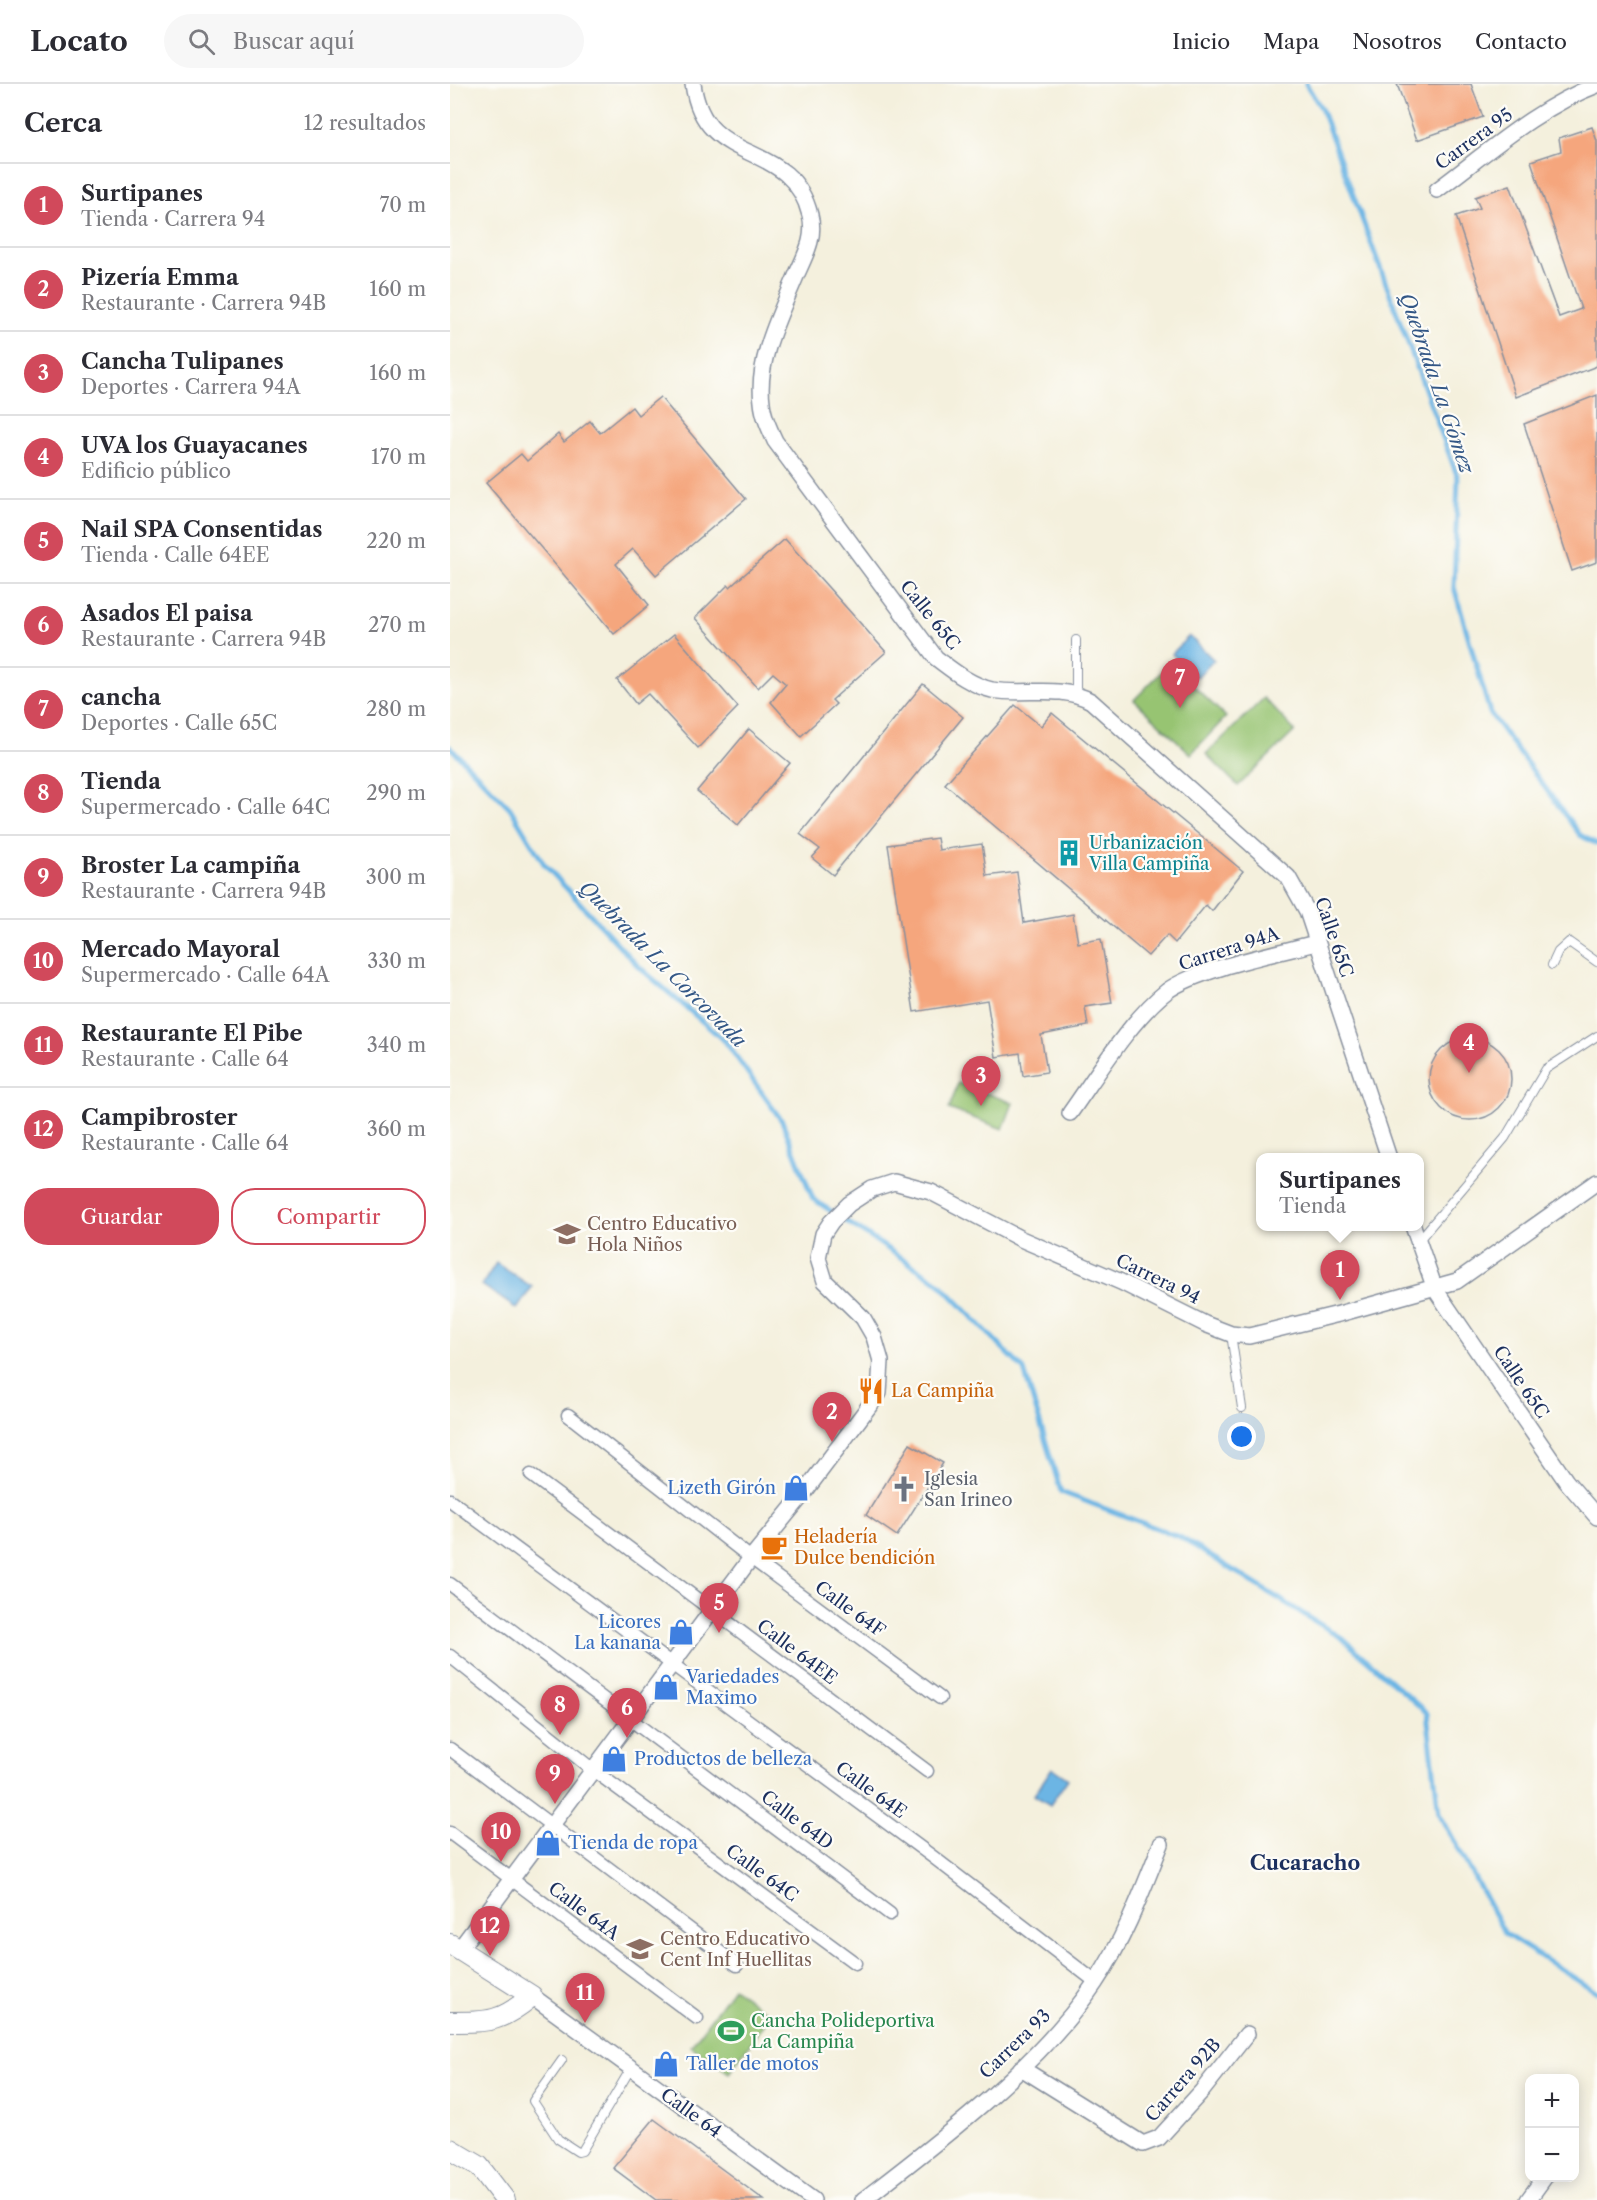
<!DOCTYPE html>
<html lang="es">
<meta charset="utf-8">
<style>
:root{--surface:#fff;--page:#f7f7f7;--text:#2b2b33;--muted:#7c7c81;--line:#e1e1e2;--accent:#d1495b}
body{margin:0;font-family:"Libre Caslon Text",serif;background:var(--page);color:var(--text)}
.controls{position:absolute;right:18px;bottom:18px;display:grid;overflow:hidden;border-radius:12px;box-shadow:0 3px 15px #0003}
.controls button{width:54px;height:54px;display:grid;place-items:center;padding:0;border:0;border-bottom:2px solid var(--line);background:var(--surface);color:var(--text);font:30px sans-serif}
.you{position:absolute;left:792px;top:1353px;width:21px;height:21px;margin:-15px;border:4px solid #fff;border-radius:50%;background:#1a73e8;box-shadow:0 0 0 9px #1a73e833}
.badge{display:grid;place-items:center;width:39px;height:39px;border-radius:50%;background:var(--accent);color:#fff;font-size:20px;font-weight:700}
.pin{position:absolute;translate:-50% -50px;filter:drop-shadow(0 2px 3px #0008)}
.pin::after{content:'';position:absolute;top:32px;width:21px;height:18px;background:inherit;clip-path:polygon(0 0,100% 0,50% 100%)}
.popup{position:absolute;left:806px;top:1069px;width:168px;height:78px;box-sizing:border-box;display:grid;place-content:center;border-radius:12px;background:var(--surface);filter:drop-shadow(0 2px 4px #0005);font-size:20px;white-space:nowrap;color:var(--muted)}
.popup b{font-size:22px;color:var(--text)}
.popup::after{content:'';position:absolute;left:50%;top:100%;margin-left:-12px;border:12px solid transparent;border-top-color:var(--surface)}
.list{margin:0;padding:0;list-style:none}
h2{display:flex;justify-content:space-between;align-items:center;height:78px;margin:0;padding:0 24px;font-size:26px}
h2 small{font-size:20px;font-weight:400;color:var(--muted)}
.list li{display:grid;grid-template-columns:39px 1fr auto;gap:18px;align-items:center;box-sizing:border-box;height:84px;padding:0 24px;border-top:2px solid var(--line)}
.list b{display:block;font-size:22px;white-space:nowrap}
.list p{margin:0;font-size:20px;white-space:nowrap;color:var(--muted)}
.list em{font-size:20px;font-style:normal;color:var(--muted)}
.actions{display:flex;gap:12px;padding:18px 24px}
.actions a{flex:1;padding:14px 0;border:2px solid var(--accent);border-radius:24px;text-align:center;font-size:21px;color:var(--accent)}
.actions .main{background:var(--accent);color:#fff}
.icon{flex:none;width:33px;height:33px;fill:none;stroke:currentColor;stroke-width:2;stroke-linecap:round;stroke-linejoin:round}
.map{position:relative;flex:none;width:1147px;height:2116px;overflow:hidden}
header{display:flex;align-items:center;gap:36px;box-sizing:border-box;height:84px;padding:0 30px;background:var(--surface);border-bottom:2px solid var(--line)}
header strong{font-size:28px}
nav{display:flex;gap:33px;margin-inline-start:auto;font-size:21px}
.search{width:420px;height:54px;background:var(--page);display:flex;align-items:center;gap:15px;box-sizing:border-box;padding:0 21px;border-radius:33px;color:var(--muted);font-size:22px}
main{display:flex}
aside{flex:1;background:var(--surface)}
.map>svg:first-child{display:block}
.green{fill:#97c472;stroke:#597a68;stroke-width:1.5}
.water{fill:#6cb5e4;stroke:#4472a1;stroke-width:1.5}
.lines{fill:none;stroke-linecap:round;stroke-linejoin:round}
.stream{stroke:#6cb5e4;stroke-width:5}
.building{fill:#f5a67d}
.service-casing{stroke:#88909e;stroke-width:10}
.pedestrian-casing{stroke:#88909e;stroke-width:15}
.minor-casing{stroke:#88909e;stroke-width:18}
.tertiary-casing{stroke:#88909e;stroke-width:22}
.service{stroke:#fff;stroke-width:8}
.pedestrian{stroke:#fff;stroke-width:12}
.minor{stroke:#fff;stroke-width:15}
.tertiary{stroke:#fff;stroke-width:20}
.labels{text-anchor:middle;stroke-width:4.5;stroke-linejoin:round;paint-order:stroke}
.street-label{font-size:18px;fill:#1b2f5e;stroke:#fdfcf7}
.culture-label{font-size:18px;fill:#0d838f;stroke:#fdfcf7;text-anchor:start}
.education-label{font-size:18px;fill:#785e54;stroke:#fdfcf7;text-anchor:start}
.food-label{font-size:18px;fill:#c56008;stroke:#fdfcf7;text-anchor:start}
.worship-label{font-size:18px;fill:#5b616d;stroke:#fdfcf7;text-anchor:start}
.shop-label{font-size:18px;fill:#366cbe;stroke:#fdfcf7;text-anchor:start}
.leisure-label{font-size:18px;fill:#27864d;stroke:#fdfcf7;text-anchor:start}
.water-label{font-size:20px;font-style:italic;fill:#335786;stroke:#fdfcf7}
.neighbourhood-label{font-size:20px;font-weight:bold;fill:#1b2f5e;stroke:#fdfcf7}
</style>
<header>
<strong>Locato</strong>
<div class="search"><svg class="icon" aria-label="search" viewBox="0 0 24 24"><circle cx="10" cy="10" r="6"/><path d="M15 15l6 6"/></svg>Buscar aquí</div>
<nav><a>Inicio</a><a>Mapa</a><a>Nosotros</a><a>Contacto</a></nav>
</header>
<main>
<aside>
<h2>Cerca<small>12 resultados</small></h2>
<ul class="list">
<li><span class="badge">1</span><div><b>Surtipanes</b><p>Tienda · Carrera 94</p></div><em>70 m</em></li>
<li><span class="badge">2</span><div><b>Pizería Emma</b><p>Restaurante · Carrera 94B</p></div><em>160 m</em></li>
<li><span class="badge">3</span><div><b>Cancha Tulipanes</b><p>Deportes · Carrera 94A</p></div><em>160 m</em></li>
<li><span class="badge">4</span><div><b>UVA los Guayacanes</b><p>Edificio público</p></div><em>170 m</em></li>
<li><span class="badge">5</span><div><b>Nail SPA Consentidas</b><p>Tienda · Calle 64EE</p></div><em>220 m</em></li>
<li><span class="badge">6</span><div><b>Asados El paisa</b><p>Restaurante · Carrera 94B</p></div><em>270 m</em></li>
<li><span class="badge">7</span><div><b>cancha</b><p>Deportes · Calle 65C</p></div><em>280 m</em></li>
<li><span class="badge">8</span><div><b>Tienda</b><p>Supermercado · Calle 64C</p></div><em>290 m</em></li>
<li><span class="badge">9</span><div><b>Broster La campiña</b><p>Restaurante · Carrera 94B</p></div><em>300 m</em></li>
<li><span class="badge">10</span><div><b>Mercado Mayoral</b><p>Supermercado · Calle 64A</p></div><em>330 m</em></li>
<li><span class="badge">11</span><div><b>Restaurante El Pibe</b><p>Restaurante · Calle 64</p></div><em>340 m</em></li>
<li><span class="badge">12</span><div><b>Campibroster</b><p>Restaurante · Calle 64</p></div><em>360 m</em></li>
</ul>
<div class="actions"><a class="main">Guardar</a><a>Compartir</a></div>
</aside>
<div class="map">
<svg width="1147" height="2116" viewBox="0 0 1147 2116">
<rect width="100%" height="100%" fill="#fdfcf7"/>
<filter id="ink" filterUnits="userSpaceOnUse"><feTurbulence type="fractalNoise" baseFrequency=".0167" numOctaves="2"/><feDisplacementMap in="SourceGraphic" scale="12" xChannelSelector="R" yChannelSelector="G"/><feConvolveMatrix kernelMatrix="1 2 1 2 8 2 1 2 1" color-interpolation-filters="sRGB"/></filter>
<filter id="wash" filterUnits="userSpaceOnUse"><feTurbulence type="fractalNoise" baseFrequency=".008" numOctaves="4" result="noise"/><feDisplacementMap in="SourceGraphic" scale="24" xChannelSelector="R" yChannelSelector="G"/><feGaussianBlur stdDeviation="1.35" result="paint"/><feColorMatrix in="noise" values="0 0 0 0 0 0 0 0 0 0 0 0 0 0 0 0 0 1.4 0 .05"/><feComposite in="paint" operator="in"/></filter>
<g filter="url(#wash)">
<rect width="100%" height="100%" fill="#f4f0dd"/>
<g class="green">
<path d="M720 579 776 633 741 670 684 616Z"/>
<path d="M814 614 845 647 788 702 756 670Z"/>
<path d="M508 999 563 1019 553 1045 499 1025Z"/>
<path d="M283 1904 321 1931 279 1989 241 1962Z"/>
</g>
<g class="water">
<path d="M739 552 764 576 747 593 722 570Z"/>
<path d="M46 1179 82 1203 67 1225 32 1201Z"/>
<path d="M602 1684 618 1695 600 1721 584 1711Z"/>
</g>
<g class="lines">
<g class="stream">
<path d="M856 0 871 24 1008 394 1004 503 1040 629 1130 751 1147 760"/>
<path d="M0 663 60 724 94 780 188 882 275 957 332 1037 363 1115 489 1199 574 1286 611 1408 730 1453 892 1554 977 1629 989 1729 1055 1850 1147 1908"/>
</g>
</g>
<g id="blocks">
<g class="building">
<path d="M947 0H1021L1033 33 967 56Z"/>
<path d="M1142 43 1147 57V282L1066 313 1006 132 1030 124 1025 113 1060 101 1109 233 1131 225 1081 77 1111 67 1109 54Z"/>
<path d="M1147 311V478L1122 487 1074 340Z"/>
<path d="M210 313 296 415 206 491 183 465 166 480 199 521 164 550 36 399 71 370 77 377 108 350 114 358 140 337 150 349 182 323 188 331Z"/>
<path d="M335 455 436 568 382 616 386 620 351 652 321 618 336 600 323 589 308 604 245 534 278 501 280 503Z"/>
<path d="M224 550 288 623 248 664 198 610 186 620 167 596Z"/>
<path d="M473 600 513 633 383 791 362 774 370 765 350 750Z"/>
<path d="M565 621 591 642 602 629 793 787 762 827 756 821 725 859 717 851 698 872 495 700Z"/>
<path d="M299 645 340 679 288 741 247 707Z"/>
<path d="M487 754 489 766 532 760 537 792 567 788 574 839 623 830 628 859 651 855 662 919 635 923 638 942 591 951 597 988 573 992 570 969 546 973 537 916 464 928 438 761Z"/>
<circle cx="1020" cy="995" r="41"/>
<path d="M460 1360 493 1379 447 1452 416 1431Z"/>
<path d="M204 2035 314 2116H206L163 2084Z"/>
</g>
</g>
</g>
<g filter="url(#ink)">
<use href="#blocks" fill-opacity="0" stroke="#88909e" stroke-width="1.5"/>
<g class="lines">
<g class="service-casing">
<g id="service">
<path d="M626 556V608"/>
<path d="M1102 881 1108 868 1119 858 1147 878"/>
<path d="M969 1156 1055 1054 1096 985 1147 952"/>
<path d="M781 1250 792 1324"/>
<path d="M112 1976 83 2017 108 2055 128 2068 132 2067 181 1984"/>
</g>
</g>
<g class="pedestrian-casing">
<g id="pedestrian">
<path d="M118 1331 301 1474 490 1614"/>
<path d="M81 1391 477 1687"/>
<path d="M0 1416 483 1773 646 1898"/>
<path d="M0 1500 440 1830"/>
<path d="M0 1572 143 1686 405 1879"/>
<path d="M0 1665 287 1881"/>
<path d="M0 1749 247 1934"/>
</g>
</g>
<g class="minor-casing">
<g id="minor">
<path d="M243 0C255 87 340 51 360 131 366 154 355 171 346 192 331 229 306 276 312 318 313 331 319 344 325 357L486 574C502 586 520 601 542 606 576 612 609 600 641 617L838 793 857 827 939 1074"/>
<path d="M987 106C1037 69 1088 23 1147 1"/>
<path d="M620 1029C647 991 681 935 717 907 747 885 828 869 866 859"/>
<path d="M963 1142 985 1205 1116 1397 1147 1433"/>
<path d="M8 1867 301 1474 350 1414 429 1309 431 1277 424 1253 413 1234 375 1197 368 1174 373 1150 381 1138 399 1120 422 1105 444 1098 481 1108 571 1155 671 1198 755 1240 781 1250 799 1252 889 1230 1007 1197 1147 1098"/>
<path d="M82 1912 363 2116"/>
<path d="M571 1984 693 2060 709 2054 752 2007 797 1950"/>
<path d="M413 2116C491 2056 590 1981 645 1899 674 1856 692 1808 711 1760"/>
<path d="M1078 2116 1094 2094"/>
</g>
</g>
<g class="tertiary-casing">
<g id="tertiary">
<path d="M0 1860 82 1912C51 1938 40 1938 0 1938"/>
<path d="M0 2065 29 2082 55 2116"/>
</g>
</g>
<use href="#service" class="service"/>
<use href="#pedestrian" class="pedestrian"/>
<use href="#minor" class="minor"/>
<use href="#tertiary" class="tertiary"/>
</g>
</g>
<defs>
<g id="building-bare" transform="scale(2.07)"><path d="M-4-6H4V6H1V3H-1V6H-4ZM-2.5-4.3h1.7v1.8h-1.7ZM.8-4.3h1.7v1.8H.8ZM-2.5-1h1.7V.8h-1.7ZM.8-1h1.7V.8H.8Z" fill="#0f9aa8" stroke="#fdfcf7" stroke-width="2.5" paint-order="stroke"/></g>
<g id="school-bare" transform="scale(2.07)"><path d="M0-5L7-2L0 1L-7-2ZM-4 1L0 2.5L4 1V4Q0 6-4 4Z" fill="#8d6e63" stroke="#fdfcf7" stroke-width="2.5" paint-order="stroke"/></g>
<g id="restaurant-bare" transform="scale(2.07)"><path d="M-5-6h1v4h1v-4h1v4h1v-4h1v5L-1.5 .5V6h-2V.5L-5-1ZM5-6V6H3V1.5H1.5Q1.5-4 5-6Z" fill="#e8710a" stroke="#fdfcf7" stroke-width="2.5" paint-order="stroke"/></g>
<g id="shop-bare" transform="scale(2.07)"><path d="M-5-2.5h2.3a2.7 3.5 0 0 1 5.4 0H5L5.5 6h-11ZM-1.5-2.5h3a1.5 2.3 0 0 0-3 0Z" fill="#3f7fe0" stroke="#fdfcf7" stroke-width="2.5" paint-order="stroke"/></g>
<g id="church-bare" transform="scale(2.07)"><path d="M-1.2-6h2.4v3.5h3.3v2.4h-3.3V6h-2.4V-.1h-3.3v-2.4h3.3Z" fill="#6b7280" stroke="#fdfcf7" stroke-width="2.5" paint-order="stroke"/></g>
<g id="cafe-bare" transform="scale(2.07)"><path d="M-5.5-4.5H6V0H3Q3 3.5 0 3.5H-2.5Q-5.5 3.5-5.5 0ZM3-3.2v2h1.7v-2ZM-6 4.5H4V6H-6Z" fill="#e8710a" stroke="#fdfcf7" stroke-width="2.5" paint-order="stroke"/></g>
<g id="stadium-bare" transform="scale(2.07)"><path d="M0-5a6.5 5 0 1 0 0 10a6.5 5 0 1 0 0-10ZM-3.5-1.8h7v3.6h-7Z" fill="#2e9e5b" stroke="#fdfcf7" stroke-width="2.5" paint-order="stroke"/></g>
</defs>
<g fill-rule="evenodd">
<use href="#building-bare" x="619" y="769"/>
<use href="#school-bare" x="117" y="1150"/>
<use href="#restaurant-bare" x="421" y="1307"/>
<use href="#shop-bare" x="346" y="1404"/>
<use href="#church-bare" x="454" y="1405"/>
<use href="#cafe-bare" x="324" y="1463"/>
<use href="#shop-bare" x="231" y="1548"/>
<use href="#shop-bare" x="216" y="1603"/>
<use href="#shop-bare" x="164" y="1675"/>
<use href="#shop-bare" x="98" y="1759"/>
<use href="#school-bare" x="190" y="1865"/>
<use href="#stadium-bare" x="281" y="1947"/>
<use href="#shop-bare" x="216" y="1980"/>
</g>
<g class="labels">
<g class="street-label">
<text transform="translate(1024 55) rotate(-36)" y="6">Carrera 95</text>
<text transform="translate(480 531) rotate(51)" y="6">Calle 65C</text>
<text transform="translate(884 853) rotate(71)" y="6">Calle 65C</text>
<text transform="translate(779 865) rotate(-18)" y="6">Carrera 94A</text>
<text transform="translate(708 1195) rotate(26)" y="6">Carrera 94</text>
<text transform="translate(1071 1298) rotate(56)" y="6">Calle 65C</text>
<text transform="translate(400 1525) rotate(36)" y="6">Calle 64F</text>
<text transform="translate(347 1568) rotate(37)" y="6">Calle 64EE</text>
<text transform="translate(421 1706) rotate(36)" y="6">Calle 64E</text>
<text transform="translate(347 1736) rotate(37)" y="6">Calle 64D</text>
<text transform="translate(312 1789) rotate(36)" y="6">Calle 64C</text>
<text transform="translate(134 1827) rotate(37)" y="6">Calle 64A</text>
<text transform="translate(565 1960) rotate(-44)" y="6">Carrera 93</text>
<text transform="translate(733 1996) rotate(-49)" y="6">Carrera 92B</text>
<text transform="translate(241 2029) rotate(36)" y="6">Calle 64</text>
</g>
<g class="culture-label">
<text x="639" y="765">Urbanización<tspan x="639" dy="21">Villa Campiña</tspan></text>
</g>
<g class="education-label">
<text x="137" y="1146">Centro Educativo<tspan x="137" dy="21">Hola Niños</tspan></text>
<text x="210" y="1861">Centro Educativo<tspan x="210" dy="21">Cent Inf Huellitas</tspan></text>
</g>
<g class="food-label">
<text x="441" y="1313">La Campiña</text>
<text x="344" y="1459">Heladería<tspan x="344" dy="21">Dulce bendición</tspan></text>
</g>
<g class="worship-label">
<text x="474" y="1401">Iglesia<tspan x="474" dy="21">San Irineo</tspan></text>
</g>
<g class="shop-label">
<text x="326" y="1410" text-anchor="end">Lizeth Girón</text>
<text x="211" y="1544" text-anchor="end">Licores<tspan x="211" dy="21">La kanana</tspan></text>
<text x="236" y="1599">Variedades<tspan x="236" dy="21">Maximo</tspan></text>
<text x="184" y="1681">Productos de belleza</text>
<text x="118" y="1765">Tienda de ropa</text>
<text x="236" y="1986">Taller de motos</text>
</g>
<g class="leisure-label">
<text x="301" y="1943">Cancha Polideportiva<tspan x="301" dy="21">La Campiña</tspan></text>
</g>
<g class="water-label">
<text transform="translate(987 299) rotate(71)" y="7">Quebrada La Gómez</text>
<text transform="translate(213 880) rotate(45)" y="7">Quebrada La Corcovada</text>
</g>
<g class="neighbourhood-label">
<text x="855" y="1786">Cucaracho</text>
</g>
</g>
</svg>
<div class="controls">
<button>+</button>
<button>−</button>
</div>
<div class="you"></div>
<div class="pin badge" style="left:890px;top:1216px">1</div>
<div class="popup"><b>Surtipanes</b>Tienda</div>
<div class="pin badge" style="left:382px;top:1358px">2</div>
<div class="pin badge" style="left:531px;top:1022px">3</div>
<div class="pin badge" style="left:1019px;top:989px">4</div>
<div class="pin badge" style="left:269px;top:1549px">5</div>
<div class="pin badge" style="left:177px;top:1654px">6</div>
<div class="pin badge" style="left:730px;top:624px">7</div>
<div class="pin badge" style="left:110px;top:1651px">8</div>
<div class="pin badge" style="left:105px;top:1720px">9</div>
<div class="pin badge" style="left:51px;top:1778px">10</div>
<div class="pin badge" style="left:135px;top:1939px">11</div>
<div class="pin badge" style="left:40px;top:1872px">12</div>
</div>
</main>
